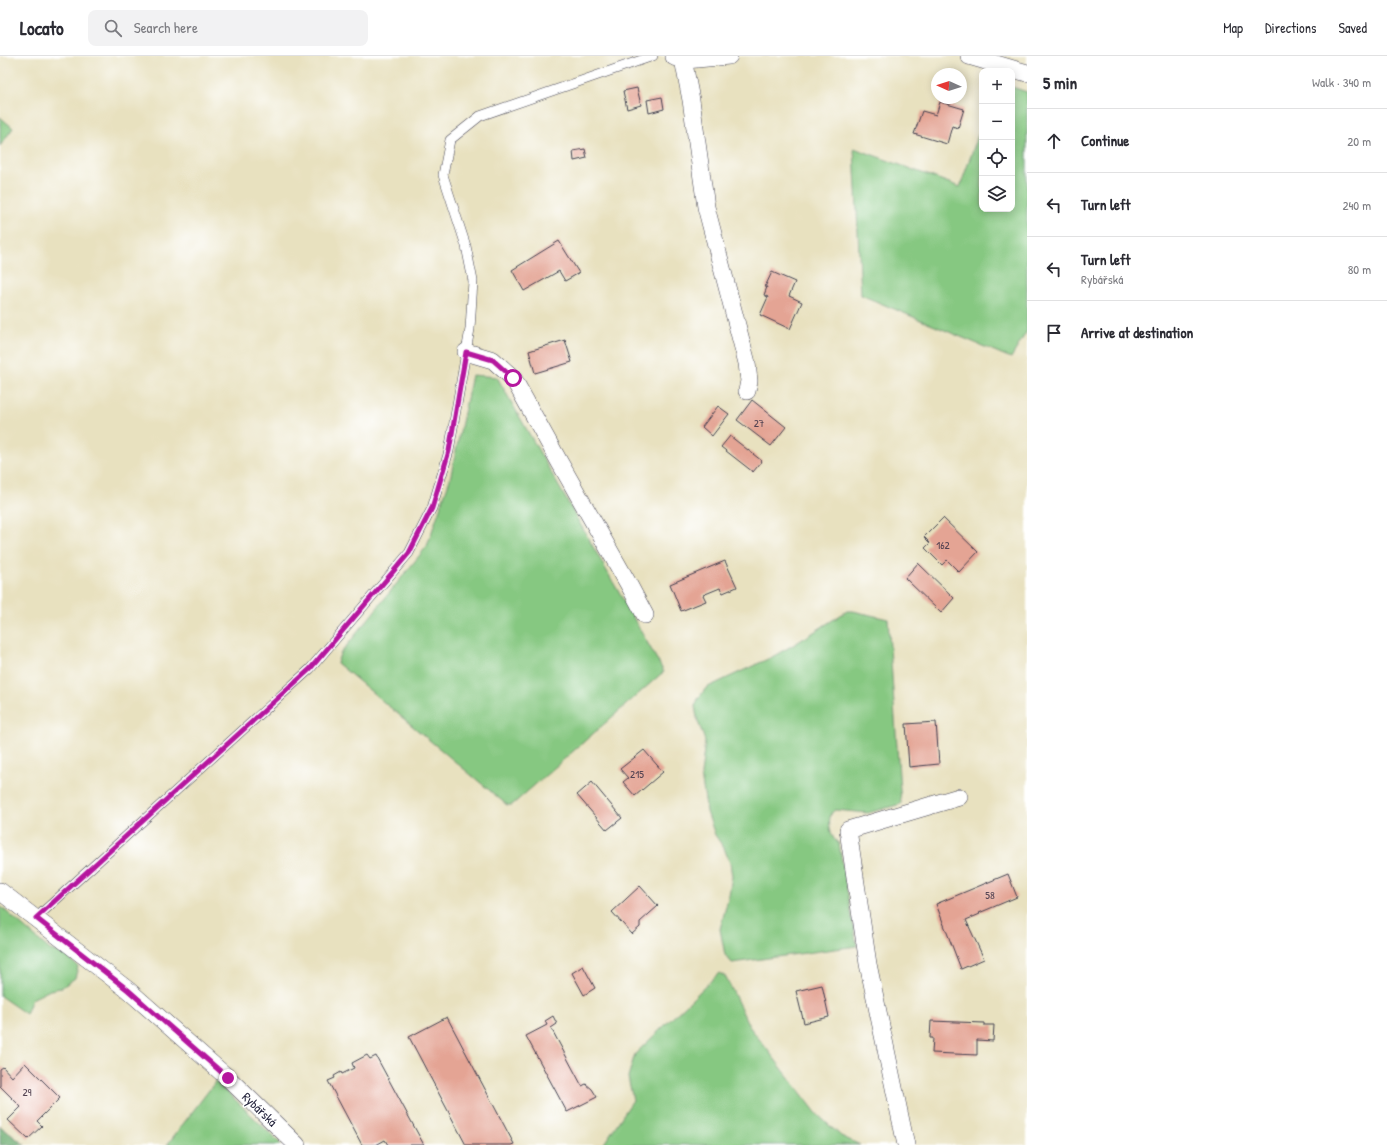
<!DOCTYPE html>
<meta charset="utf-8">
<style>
:root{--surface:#fff;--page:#f2f2f3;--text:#2b2b33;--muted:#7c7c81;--line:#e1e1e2}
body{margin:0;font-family:"Patrick Hand",sans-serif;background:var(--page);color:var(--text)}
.controls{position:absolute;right:12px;top:12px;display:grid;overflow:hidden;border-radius:8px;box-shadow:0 2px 10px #0003}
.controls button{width:36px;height:36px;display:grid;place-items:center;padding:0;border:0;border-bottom:1px solid var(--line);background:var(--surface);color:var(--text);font:20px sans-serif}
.compass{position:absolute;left:931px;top:12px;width:36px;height:36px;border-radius:50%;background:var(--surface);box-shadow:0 2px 10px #0003;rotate:273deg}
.stop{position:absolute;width:12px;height:12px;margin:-9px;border:3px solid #b5179e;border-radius:50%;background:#fff}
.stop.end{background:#b5179e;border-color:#fff;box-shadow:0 1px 4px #0008}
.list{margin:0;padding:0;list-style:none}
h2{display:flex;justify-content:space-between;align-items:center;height:52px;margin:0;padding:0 16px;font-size:17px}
h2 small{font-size:13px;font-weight:400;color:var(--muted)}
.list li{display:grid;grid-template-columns:26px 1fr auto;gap:12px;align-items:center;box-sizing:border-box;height:64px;padding:0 16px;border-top:1px solid var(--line)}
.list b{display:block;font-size:15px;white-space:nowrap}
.list p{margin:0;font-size:13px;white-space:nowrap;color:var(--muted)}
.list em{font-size:13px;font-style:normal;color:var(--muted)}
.icon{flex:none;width:22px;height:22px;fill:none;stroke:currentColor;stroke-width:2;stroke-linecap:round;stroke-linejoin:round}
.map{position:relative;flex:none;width:1027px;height:1089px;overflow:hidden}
header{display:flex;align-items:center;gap:24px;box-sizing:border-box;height:56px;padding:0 20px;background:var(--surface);border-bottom:1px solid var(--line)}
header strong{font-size:19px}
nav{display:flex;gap:22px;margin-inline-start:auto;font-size:14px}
.search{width:280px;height:36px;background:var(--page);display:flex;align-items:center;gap:10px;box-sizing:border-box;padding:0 14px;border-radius:8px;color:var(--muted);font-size:15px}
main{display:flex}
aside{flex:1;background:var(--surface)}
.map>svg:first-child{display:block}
.green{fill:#86c881;stroke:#54755e}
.forest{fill:#6cac6f;stroke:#476755}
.building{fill:#e4a494}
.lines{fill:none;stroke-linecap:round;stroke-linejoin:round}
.service-casing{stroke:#403f4f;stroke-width:10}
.minor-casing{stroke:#403f4f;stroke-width:18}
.service{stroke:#fff;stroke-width:9}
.minor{stroke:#fff;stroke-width:17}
.route{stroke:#b5179e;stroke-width:5}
.labels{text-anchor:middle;stroke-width:3;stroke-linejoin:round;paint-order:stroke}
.number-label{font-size:11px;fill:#524251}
.street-label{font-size:13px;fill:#22223b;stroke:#fff}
</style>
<header>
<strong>Locato</strong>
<div class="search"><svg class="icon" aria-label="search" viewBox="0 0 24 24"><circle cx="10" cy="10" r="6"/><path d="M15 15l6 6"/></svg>Search here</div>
<nav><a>Map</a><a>Directions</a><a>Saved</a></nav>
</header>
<main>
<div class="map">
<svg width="1027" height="1089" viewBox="0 0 1027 1089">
<rect width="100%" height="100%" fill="#fff"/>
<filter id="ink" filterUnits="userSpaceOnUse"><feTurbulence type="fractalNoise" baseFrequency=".025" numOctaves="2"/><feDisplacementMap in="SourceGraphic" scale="8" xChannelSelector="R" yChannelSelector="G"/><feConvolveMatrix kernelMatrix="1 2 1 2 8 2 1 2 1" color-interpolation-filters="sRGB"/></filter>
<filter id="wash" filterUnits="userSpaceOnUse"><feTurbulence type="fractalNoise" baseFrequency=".012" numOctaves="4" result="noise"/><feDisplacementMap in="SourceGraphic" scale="16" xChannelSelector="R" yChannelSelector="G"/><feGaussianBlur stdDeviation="0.9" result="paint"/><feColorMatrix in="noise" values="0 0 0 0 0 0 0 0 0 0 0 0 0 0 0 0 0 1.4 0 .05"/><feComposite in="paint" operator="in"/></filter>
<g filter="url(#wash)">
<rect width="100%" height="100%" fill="#e8e1bf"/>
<g class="green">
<path d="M1012 31 1027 36V275L1011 302 861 239 854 92 960 131 982 68V153H1012Z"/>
<path d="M0 61 13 72 0 90Z"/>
<path d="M472 319 497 321 664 616 661 618 512 749H507L337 607 340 598 427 490 450 423Z"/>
<path d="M847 555H853L888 563 901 748 868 757 835 754C827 758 829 773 833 781 834 784 837 785 839 788L857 890 732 907 725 899 720 873 729 839 732 820 730 807 724 792 715 779 707 756 701 719 705 685 697 662 695 650 698 643 706 632 772 601 795 588Z"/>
<path d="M0 850 50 894 66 899 78 911 75 922 61 932 50 934 32 943 26 958 0 940Z"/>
<path d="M719 917 726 921 749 970 818 1059 841 1080 860 1089H603L633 1044 628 1021 635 998Z"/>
<path d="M216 1025 282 1089H167Z"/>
</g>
<path class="forest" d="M0 1070 25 1089H0Z"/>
<g id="blocks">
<g class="building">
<path d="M637 32 641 49 627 53 623 35Z"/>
<path d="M662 41 664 53 649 57 647 44Z"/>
<path d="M940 46 964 53 958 72 952 70 947 88 914 78 922 55 936 59Z"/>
<path d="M585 93 587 102 574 105 573 95Z"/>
<path d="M559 185 579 217 565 225 559 215 524 235 512 214Z"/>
<path d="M772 216 795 226 789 240 802 246 790 273 760 259 768 241 764 239 767 231H765Z"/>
<path d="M565 284 572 306 535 317 529 295Z"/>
<path d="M752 344 786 371 771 390 737 364Z"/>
<path d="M718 350 729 358 712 380 702 371Z"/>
<path d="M730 380 762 405 753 416 721 391Z"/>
<path d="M943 462 978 496 959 516 947 504 942 509 925 492 930 487 924 481Z"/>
<path d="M725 505 737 531 723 537 720 532 703 539 706 545 681 555 670 528Z"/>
<path d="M918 507 954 542 941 557 905 522Z"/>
<path d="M936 666 939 708 909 711 906 668Z"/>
<path d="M644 694 663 716 635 740 623 726 628 722 620 713Z"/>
<path d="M592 726 622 762 607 774 577 739Z"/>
<path d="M1008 818 1017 841 979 857 980 858 966 864 984 903 961 913 936 848Z"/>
<path d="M640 830 658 850 640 866V871L632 878 612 856Z"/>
<path d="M583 910 595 932 584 939 572 917Z"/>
<path d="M822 929 829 961 804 967 796 935Z"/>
<path d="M553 960 557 968 551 972 582 1030 586 1028 592 1033 597 1041 567 1056 526 980 547 969 545 965Z"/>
<path d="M447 961 514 1088 511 1089H466L409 981Z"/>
<path d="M931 965 984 967V969H994L993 985 977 984V999L932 997 933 982H930Z"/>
<path d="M367 999 370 1003 376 1000 424 1089H388L385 1084 376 1089H362L328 1025 335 1022 334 1020 341 1016 342 1018 354 1012 352 1007Z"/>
<path d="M25 1007 60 1042 37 1065 42 1070 28 1083 8 1064 21 1051 0 1030V1013L3 1011 12 1021Z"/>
</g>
</g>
</g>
<g filter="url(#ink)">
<use href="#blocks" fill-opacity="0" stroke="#403f4f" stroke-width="1"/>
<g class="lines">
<g class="service-casing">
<path id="service" d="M36 862 310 613 409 497 432 452 449 395 470 273 473 225 466 190 443 119 450 84 480 60 653 0"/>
</g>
<g class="minor-casing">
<g id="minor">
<path d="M969 0 1027 17"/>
<path d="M674 1 686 4 729 0"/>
<path d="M683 3 691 44 706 151 747 307 749 325 747 335"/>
<path d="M466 296 493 304 513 322 560 407 629 529 645 559"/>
<path d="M0 835 128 934 228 1022 297 1089"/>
<path d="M906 1089 868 908 848 774 959 741"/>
</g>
</g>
<use href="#service" class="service"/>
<use href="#minor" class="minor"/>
</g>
</g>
<g class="lines" filter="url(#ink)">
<path class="route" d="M228 1022 128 934 36 862 310 613 409 497 432 452 449 395 466 296 493 304 513 322"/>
</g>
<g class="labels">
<g class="number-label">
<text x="759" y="371">27</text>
<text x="943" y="493">162</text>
<text x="637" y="722">215</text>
<text x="990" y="843">58</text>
<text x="27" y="1040">29</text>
</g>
<g class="street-label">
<text transform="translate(260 1053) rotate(44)" y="5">Rybářská</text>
</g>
</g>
</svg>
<div class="controls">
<button>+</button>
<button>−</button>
<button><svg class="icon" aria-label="locate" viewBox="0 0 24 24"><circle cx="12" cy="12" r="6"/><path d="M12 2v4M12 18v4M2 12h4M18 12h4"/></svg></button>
<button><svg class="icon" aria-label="layers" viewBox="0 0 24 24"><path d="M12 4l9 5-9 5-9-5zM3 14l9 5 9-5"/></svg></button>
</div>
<svg class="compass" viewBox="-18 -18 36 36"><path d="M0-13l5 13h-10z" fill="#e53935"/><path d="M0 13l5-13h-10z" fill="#7c7c81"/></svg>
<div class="stop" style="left:513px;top:322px"></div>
<div class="stop end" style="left:228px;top:1022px"></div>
</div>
<aside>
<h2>5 min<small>Walk · 340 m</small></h2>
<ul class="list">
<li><svg class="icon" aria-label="ahead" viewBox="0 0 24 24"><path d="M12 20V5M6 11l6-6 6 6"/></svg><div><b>Continue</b></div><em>20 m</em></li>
<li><svg class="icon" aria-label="left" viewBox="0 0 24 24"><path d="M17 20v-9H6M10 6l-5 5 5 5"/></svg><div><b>Turn left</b></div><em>240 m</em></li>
<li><svg class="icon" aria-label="left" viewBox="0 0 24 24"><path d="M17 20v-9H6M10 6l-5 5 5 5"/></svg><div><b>Turn left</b><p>Rybářská</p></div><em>80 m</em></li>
<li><svg class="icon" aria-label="arrive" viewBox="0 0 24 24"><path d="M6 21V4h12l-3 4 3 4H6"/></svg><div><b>Arrive at destination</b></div></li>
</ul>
</aside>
</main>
